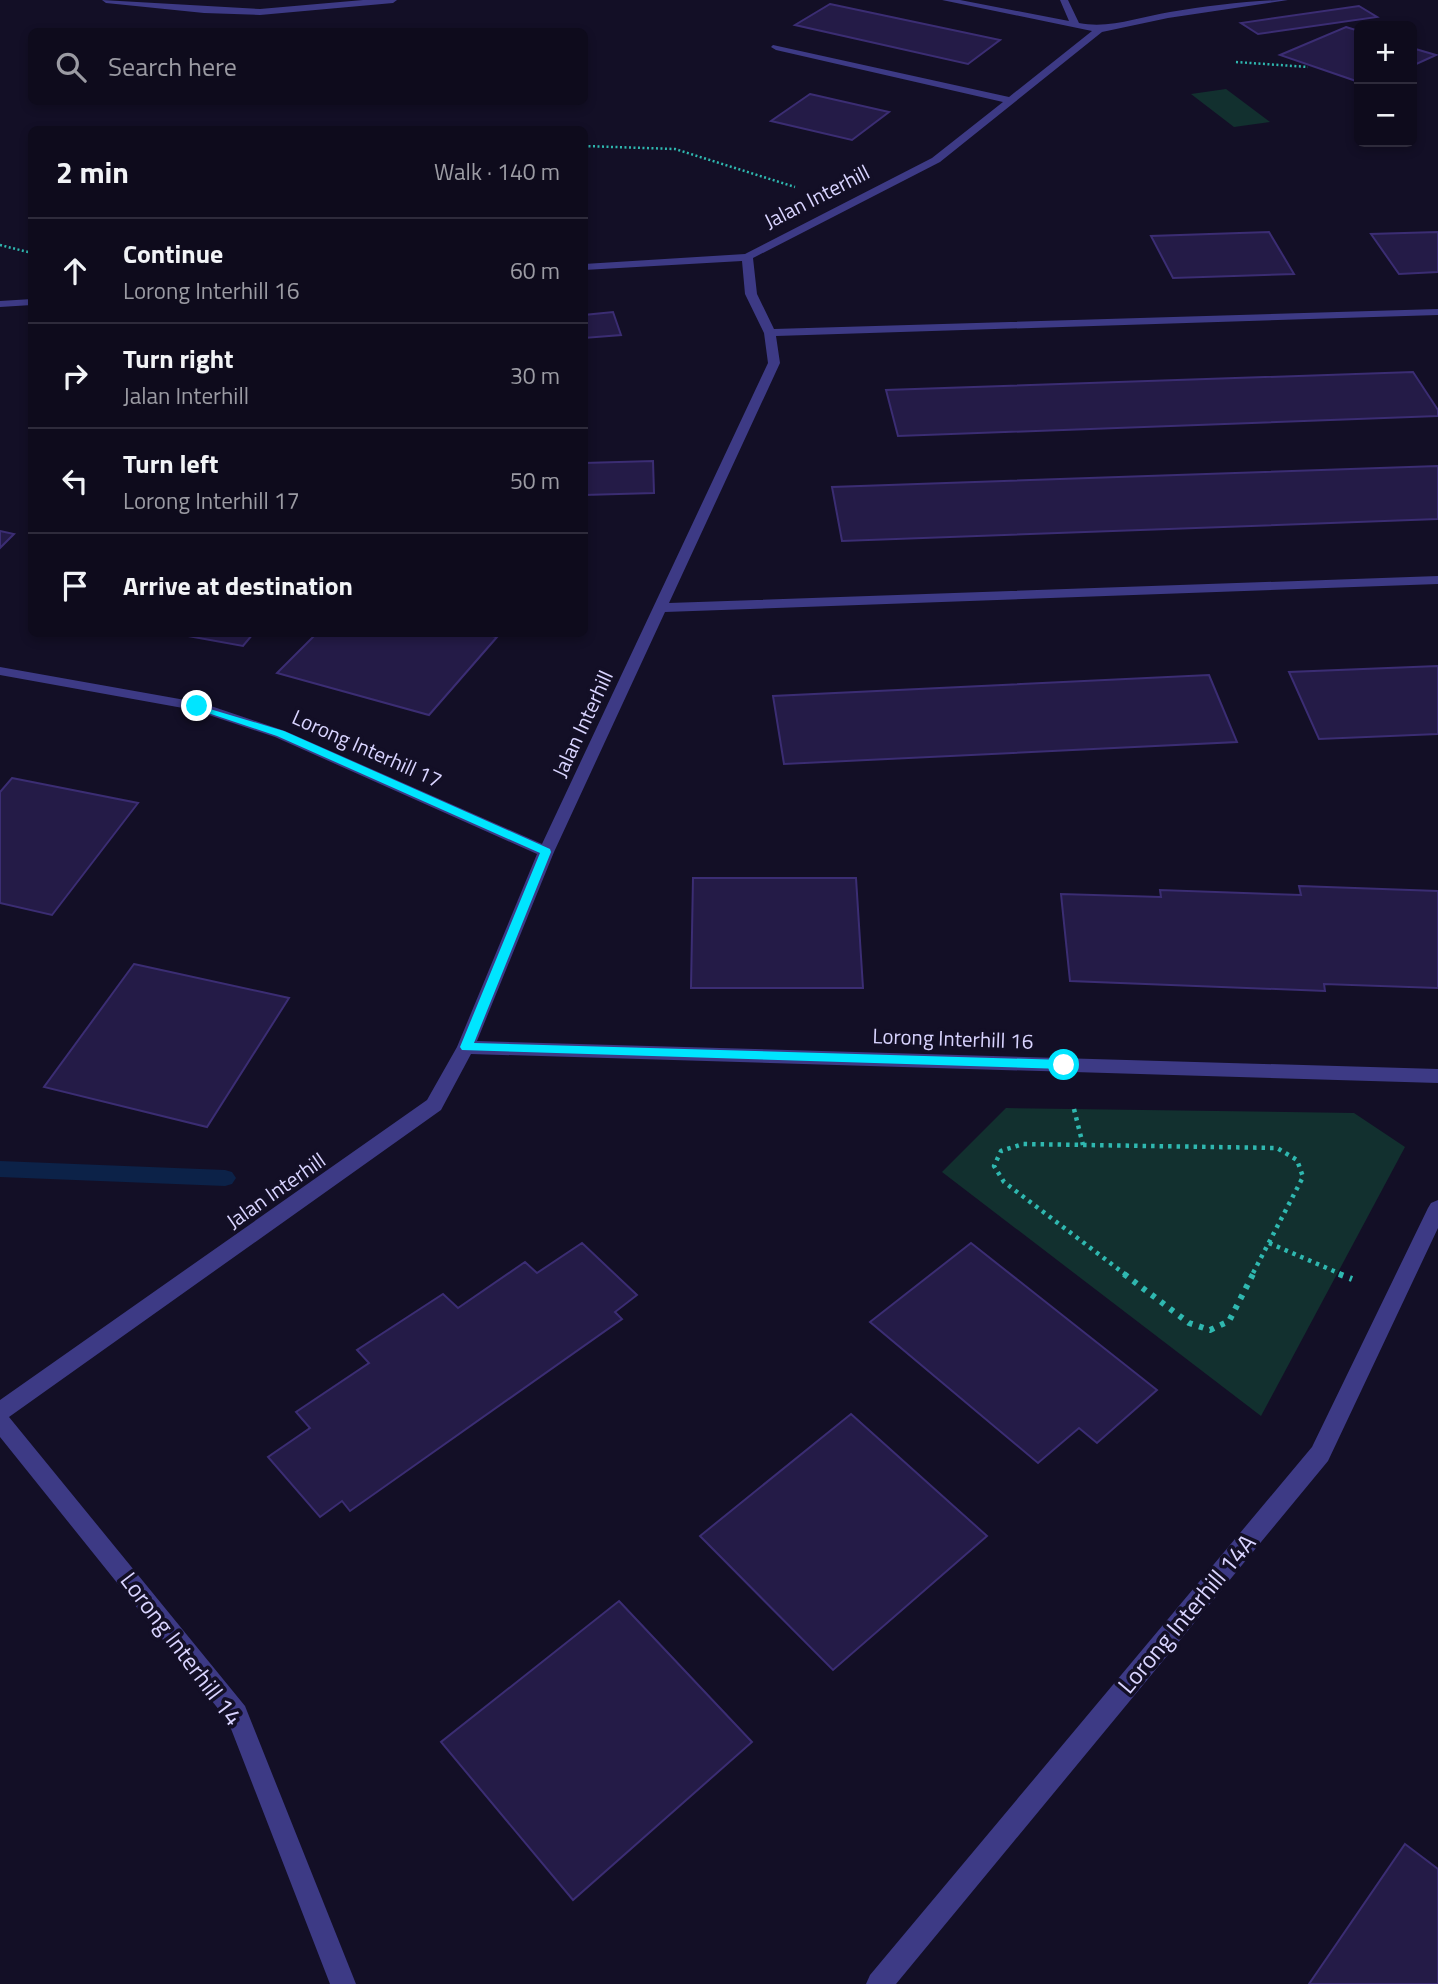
<!DOCTYPE html>
<meta charset="utf-8">
<style>
:root{--surface:#0e0b1c;--page:#1c1929;--text:#f1f3f6;--muted:#9b9ba3;--line:#2e2b3b}
body{margin:0;font-family:"Titillium Web",sans-serif;background:var(--page);color:var(--text)}
.controls{position:absolute;right:21px;top:21px;display:grid;overflow:hidden;border-radius:10px;box-shadow:0 4px 10px #0003}
.controls button{width:63px;height:63px;display:grid;place-items:center;padding:0;border:0;border-bottom:2px solid var(--line);background:var(--surface);color:var(--text);font:35px sans-serif}
.stop{position:absolute;width:21px;height:21px;margin:-16px;border:5px solid #00e5ff;border-radius:50%;background:#fff}
.stop.end{background:#00e5ff;border-color:#fff;box-shadow:0 2px 7px #0008}
.list{margin:0;padding:0;list-style:none}
h2{display:flex;justify-content:space-between;align-items:center;height:91px;margin:0;padding:0 28px;font-size:30px}
h2 small{font-size:23px;font-weight:400;color:var(--muted)}
.list li{display:grid;grid-template-columns:46px 1fr auto;gap:21px;align-items:center;box-sizing:border-box;height:105px;padding:0 28px;border-top:2px solid var(--line)}
.list b{display:block;font-size:26px;white-space:nowrap}
.list p{margin:0;font-size:23px;white-space:nowrap;color:var(--muted)}
.list em{font-size:23px;font-style:normal;color:var(--muted)}
.icon{flex:none;width:38px;height:38px;fill:none;stroke:currentColor;stroke-width:2;stroke-linecap:round;stroke-linejoin:round}
.map{position:relative;flex:none;width:1438px;height:1984px;overflow:hidden}
.search{position:absolute;background:var(--surface);box-shadow:0 4px 10px #0003;left:28px;top:28px;width:560px;height:77px;display:flex;align-items:center;gap:18px;box-sizing:border-box;padding:0 24px;border-radius:10px;color:var(--muted);font-size:26px}
.panel{position:absolute;background:var(--surface);box-shadow:0 4px 10px #0003;left:28px;top:126px;width:560px;height:511px;border-radius:10px}
.map>svg:first-child{display:block}
.green{fill:#12302f}
.lines{fill:none;stroke-linecap:round;stroke-linejoin:round}
.stream{fill:#0c2248;fill-rule:evenodd}
.building{fill:#241b47;stroke:#3b2d73;stroke-width:2}
.path-far2{stroke:#2fb8b0;stroke-width:2.5;stroke-dasharray:2 2.5;stroke-linecap:butt}
.path-far1{stroke:#2fb8b0;stroke-width:4.5;stroke-dasharray:3.5 5;stroke-linecap:butt}
.path{stroke:#2fb8b0;stroke-width:6;stroke-dasharray:4.5 7;stroke-linecap:butt}
.minor{fill:#3d3a85;fill-rule:evenodd}
.route{fill:#00e5ff}
.labels{text-anchor:middle;stroke-width:7;stroke-linejoin:round;paint-order:stroke}
.street-label{font-size:21px;fill:#d9d4ff;stroke:#130f26}
.near-street-label{font-size:24px;fill:#d9d4ff;stroke:#130f26}
</style>
<div class="map">
<svg width="1438" height="1984" viewBox="0 0 1438 1984">
<rect width="100%" height="100%" fill="#130f26"/>
<g class="green">
<path d="M1226 89 1270 122 1234 127 1191 94Z"/>
<path d="M1006 1108 1354 1113 1405 1147 1261 1416 942 1172Z"/>
</g>
<g class="lines">
<path class="stream" d="M0 1161 225 1170 232 1172 236 1178 232 1184 225 1186 0 1177Z"/>
</g>
<g class="building">
<path d="M830 4 1000 40 968 64 795 25Z"/>
<path d="M1359 6 1377 17 1258 34 1241 23Z"/>
<path d="M1346 27 1359 31V82L1280 55Z"/>
<path d="M1412 48 1436 55 1412 66Z"/>
<path d="M810 94 889 112 852 140 771 121Z"/>
<path d="M1269 232 1294 274 1173 278 1151 236Z"/>
<path d="M1438 232V272L1399 274 1371 234Z"/>
<path d="M613 312 621 335 584 338V315Z"/>
<path d="M1413 372 1438 410V416L898 436 886 390Z"/>
<path d="M653 461 654 493 584 495V463Z"/>
<path d="M1438 466V519L842 541 832 487Z"/>
<path d="M0 531 14 534 0 548Z"/>
<path d="M177 634H253L243 646Z"/>
<path d="M316 634H483L497 637 429 715 277 673Z"/>
<path d="M1438 666V734L1319 739 1289 672Z"/>
<path d="M1209 675 1237 742 784 764 773 696Z"/>
<path d="M12 778 138 803 52 915 0 903V792Z"/>
<path d="M693 878H856L863 988H691Z"/>
<path d="M1299 886 1438 891V988L1324 984 1325 991 1070 981 1061 894 1161 897 1160 890 1301 895Z"/>
<path d="M134 964 289 998 207 1127 44 1087Z"/>
<path d="M582 1243 637 1295 615 1312 622 1319 350 1511 342 1501 320 1517 268 1457 310 1428 296 1412 369 1363 357 1350 443 1294 458 1308 525 1262 537 1273Z"/>
<path d="M971 1243 1157 1390 1097 1443 1079 1428 1038 1463 870 1322Z"/>
<path d="M851 1414 987 1536 833 1670 700 1536Z"/>
<path d="M619 1601 752 1742 573 1900 441 1742Z"/>
<path d="M1405 1844 1438 1869V1984H1309Z"/>
</g>
<g class="lines">
<g class="path-far2">
<path d="M1236 62 1308 67"/>
<path d="M584 146 675 149 795 187"/>
<path d="M0 245 32 253"/>
</g>
<g class="path-far1">
<path d="M1074 1109 1083 1145"/>
<path d="M1269 1243 1343 1275"/>
<path d="M1126 1275 1004 1182 994 1166 1001 1151 1023 1144 1277 1148 1297 1160 1303 1177 1252 1275"/>
</g>
<g class="path">
<path d="M1124 1274 1189 1323 1210 1330 1229 1321 1253 1274"/>
<path d="M1339 1274 1352 1279"/>
</g>
<g class="minor">
<path d="M102 0 260 9 363 0H397L393 3 260 15 204 13 106 3Z"/>
<path d="M942 0H960L1069 21 1060 0H1068L1079 23C1110 29 1139 17 1170 12 1209 6 1249 0 1288 0L1168 18 1102 32 940 162 753 258 757 294 774 329 1438 309V315L776 336 780 363 669 603 1438 576V584L665 612 554 852 477 1041 1438 1069V1083L471 1054 441 1110 9 1417 245 1706 356 1984H330L228 1721 0 1437V1400L427 1100 457 1047 537 854 275 737 194 710 0 675V667L202 703 285 731 542 844 768 363 764 333 745 294 742 261 584 270V264L745 254 932 158 1003 102 776 50 771 47 773 45 1009 97 1092 31Z"/>
<path d="M32 299V305L0 307V301Z"/>
<path d="M1438 1200V1228L1328 1461 896 1984H866L870 1975 1312 1447 1428 1208 1431 1203Z"/>
</g>
</g>
<path class="route" d="M193 704 284 731 550 849 551 852 474 1043 1064 1060 1070 1065 1064 1069 462 1050 460 1047 540 853 277 736 193 708Z"/>
<g class="labels">
<g class="street-label">
<text transform="translate(817 197) rotate(-27)" y="7">Jalan Interhill</text>
<text transform="translate(583 724) rotate(-65)" y="7">Jalan Interhill</text>
<text transform="translate(367 749) rotate(24)" y="7">Lorong Interhill 17</text>
<text transform="translate(953 1039) rotate(2)" y="7">Lorong Interhill 16</text>
<text transform="translate(276 1191) rotate(-35)" y="7">Jalan Interhill</text>
</g>
<g class="near-street-label">
<text transform="translate(1187 1614) rotate(-50)" y="8">Lorong Interhill 14A</text>
<text transform="translate(181 1649) rotate(53)" y="8">Lorong Interhill 14</text>
</g>
</g>
</svg>
<div class="controls">
<button>+</button>
<button>−</button>
</div>
<div class="stop" style="left:1064px;top:1065px"></div>
<div class="stop end" style="left:197px;top:706px"></div>
<div class="search"><svg class="icon" aria-label="search" viewBox="0 0 24 24"><circle cx="10" cy="10" r="6"/><path d="M15 15l6 6"/></svg>Search here</div>
<section class="panel">
<h2>2 min<small>Walk · 140 m</small></h2>
<ul class="list">
<li><svg class="icon" aria-label="ahead" viewBox="0 0 24 24"><path d="M12 20V5M6 11l6-6 6 6"/></svg><div><b>Continue</b><p>Lorong Interhill 16</p></div><em>60 m</em></li>
<li><svg class="icon" aria-label="right" viewBox="0 0 24 24"><path d="M7 20v-9h11M14 6l5 5-5 5"/></svg><div><b>Turn right</b><p>Jalan Interhill</p></div><em>30 m</em></li>
<li><svg class="icon" aria-label="left" viewBox="0 0 24 24"><path d="M17 20v-9H6M10 6l-5 5 5 5"/></svg><div><b>Turn left</b><p>Lorong Interhill 17</p></div><em>50 m</em></li>
<li><svg class="icon" aria-label="arrive" viewBox="0 0 24 24"><path d="M6 21V4h12l-3 4 3 4H6"/></svg><div><b>Arrive at destination</b></div></li>
</ul>
</section>
</div>
